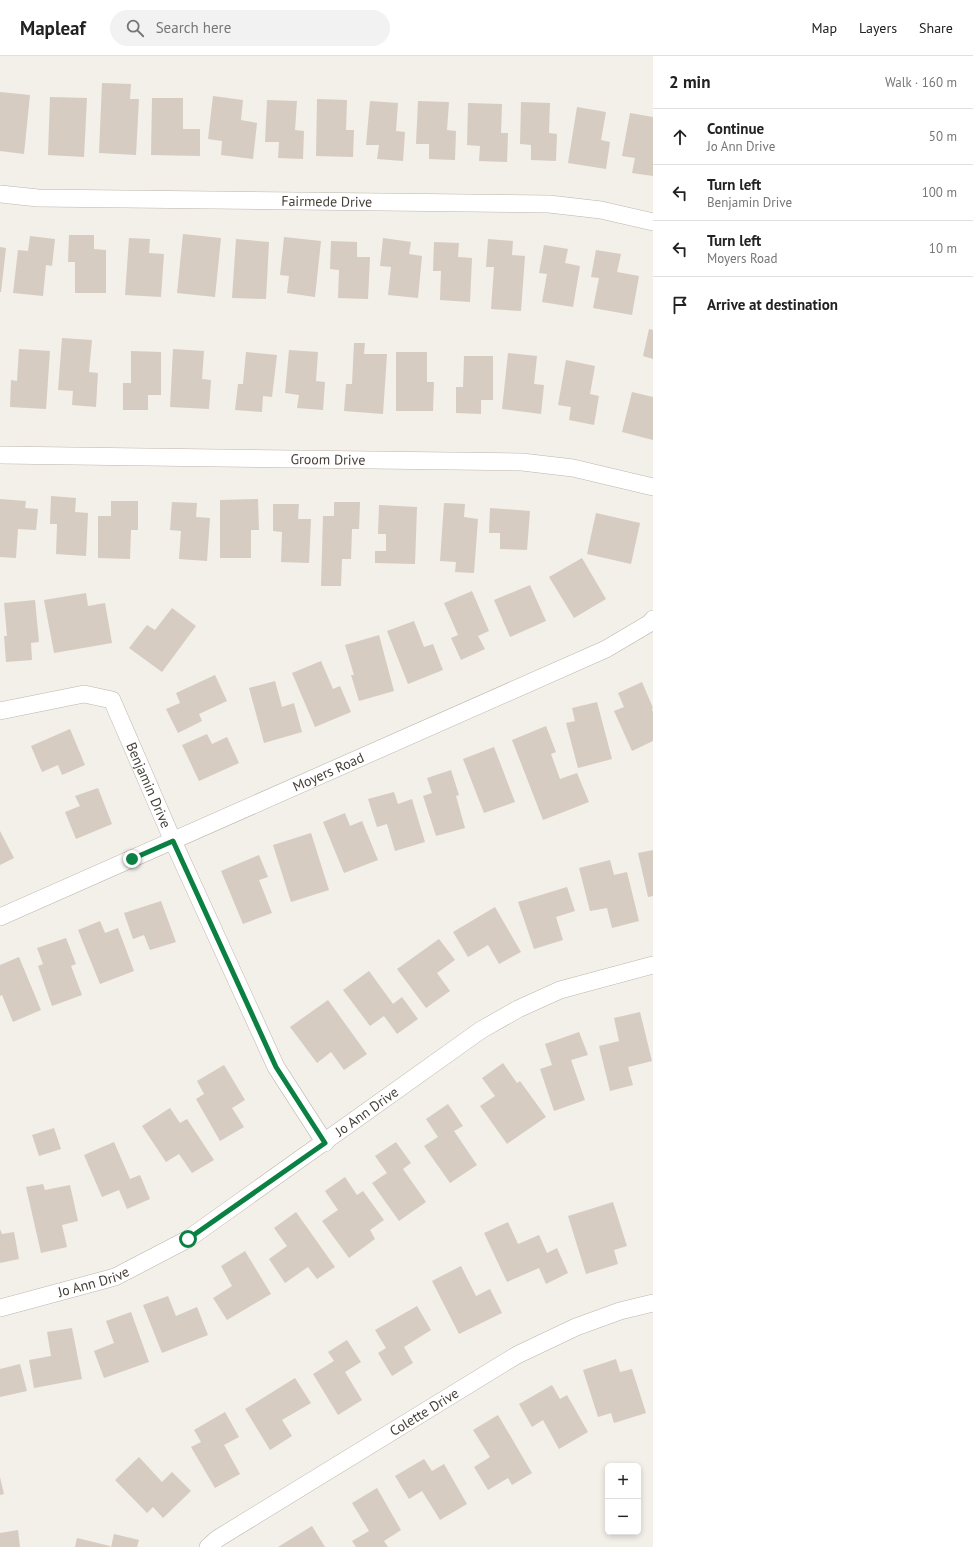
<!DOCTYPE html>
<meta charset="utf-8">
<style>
:root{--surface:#fff;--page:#f2f2f2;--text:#222;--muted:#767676;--line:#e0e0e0}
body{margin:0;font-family:"PT Sans",sans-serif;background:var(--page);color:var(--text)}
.controls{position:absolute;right:12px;bottom:12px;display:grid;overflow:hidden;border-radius:6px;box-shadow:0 2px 6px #0003}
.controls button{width:36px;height:36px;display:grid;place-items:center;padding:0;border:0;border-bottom:1px solid var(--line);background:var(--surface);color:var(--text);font:20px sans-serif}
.stop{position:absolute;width:12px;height:12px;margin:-9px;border:3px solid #0b8043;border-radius:50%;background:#fff}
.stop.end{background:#0b8043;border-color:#fff;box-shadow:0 1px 4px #0008}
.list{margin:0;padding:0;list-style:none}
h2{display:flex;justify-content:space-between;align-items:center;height:52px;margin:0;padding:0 16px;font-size:17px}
h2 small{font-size:13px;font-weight:400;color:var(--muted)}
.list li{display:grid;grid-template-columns:26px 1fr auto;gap:12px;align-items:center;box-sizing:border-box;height:56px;padding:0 16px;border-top:1px solid var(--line)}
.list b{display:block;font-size:15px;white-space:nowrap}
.list p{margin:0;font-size:13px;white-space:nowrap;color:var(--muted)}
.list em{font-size:13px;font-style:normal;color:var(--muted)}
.icon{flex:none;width:22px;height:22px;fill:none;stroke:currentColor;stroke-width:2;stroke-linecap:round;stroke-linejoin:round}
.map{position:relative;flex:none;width:653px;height:1491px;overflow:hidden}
header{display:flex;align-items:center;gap:24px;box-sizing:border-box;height:56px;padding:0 20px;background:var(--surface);border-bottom:1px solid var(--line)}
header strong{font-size:19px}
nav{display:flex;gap:22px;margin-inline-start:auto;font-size:14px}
.search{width:280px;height:36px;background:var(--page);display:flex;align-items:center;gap:10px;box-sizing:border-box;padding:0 14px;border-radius:22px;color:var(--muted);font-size:15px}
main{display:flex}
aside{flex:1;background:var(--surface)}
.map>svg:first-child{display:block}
.building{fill:#d6ccc2}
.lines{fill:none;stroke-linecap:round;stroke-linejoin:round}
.minor-casing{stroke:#beb5ac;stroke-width:18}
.minor{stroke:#fff;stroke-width:17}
.route{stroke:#0b8043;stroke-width:5}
.labels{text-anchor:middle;stroke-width:3;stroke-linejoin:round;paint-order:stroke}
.street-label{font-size:14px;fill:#463f38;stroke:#fff}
</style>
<header>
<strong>Mapleaf</strong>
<div class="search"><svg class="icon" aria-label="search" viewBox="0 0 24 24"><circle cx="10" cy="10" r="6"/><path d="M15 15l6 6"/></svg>Search here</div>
<nav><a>Map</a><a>Layers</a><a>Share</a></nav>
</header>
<main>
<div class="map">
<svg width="653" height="1491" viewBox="0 0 653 1491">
<rect width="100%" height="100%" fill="#f3efe9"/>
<g class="building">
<path d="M102 27 131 28 130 43H139L136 99 99 97Z"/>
<path d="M0 36 30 39 24 98 0 95Z"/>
<path d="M213 40 243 44 241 64 257 67 253 103 221 99 222 85 208 83Z"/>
<path d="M50 41 87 42 84 101 48 99Z"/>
<path d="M152 42H183V73H200V100L151 99Z"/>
<path d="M317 43 347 44 346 74H354L353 101 316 100Z"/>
<path d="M267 44 297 45 295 74 304 75 303 103 278 102 279 86H265Z"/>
<path d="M370 45 398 47 396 75 405 76 403 105 377 103 379 89H366Z"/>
<path d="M418 45 449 46 447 74 456 75 455 104 429 103V88H416Z"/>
<path d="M521 46 550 47 549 77 557 78 556 105 531 104V89L520 88Z"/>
<path d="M468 47 502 48 501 77H508L507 106 479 105 480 90 467 89Z"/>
<path d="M577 51 606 56 601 84 610 86 606 113 568 107Z"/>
<path d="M630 57 653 61V120L632 117 635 102 622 100Z"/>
<path d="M183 178 221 182 215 241 177 237Z"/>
<path d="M69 179H94V193L106 194V237H75V206H68Z"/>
<path d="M30 180 55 183 52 210 46 209 43 240 13 237 18 194 28 195Z"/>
<path d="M284 181 321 185 315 241 287 237 289 220 280 219Z"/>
<path d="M129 182 150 183 149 197 164 198 161 241 125 239Z"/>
<path d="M383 182 411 186 409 198 422 200 418 242 388 239 391 211 380 210Z"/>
<path d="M236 183 269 186 266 243 232 242Z"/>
<path d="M488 183 513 185 512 199 525 200 521 255 491 253 494 211H486Z"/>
<path d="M331 185 357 186V201H370L368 243 338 242 339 214 330 213Z"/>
<path d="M434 186 459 187 458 201 472 202 470 246 440 244 441 215H433Z"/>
<path d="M544 189 568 193 565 207 580 210 573 251 542 246 547 218 539 217Z"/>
<path d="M0 191 6 192 1 236H0Z"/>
<path d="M596 194 621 198 617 216 639 220 632 259 593 252 599 222 591 221Z"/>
<path d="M649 273 653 274V303L643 300Z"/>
<path d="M62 282 92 284 89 316 98 317 96 351 72 349 73 335 58 334Z"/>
<path d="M354 287H365L364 298H387L383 358 344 355 346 328H352Z"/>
<path d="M19 293 50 295 46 353 10 351 11 324 17 325Z"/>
<path d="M173 293 204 295 202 323 211 324 209 353 170 351Z"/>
<path d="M289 294 318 296 316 325 325 326 323 354 297 352 299 339 285 337Z"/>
<path d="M131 295 161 296V339H148V354H123V327H131Z"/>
<path d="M246 296 277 299 272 341 263 340 262 356 235 354 238 328H243Z"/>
<path d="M396 296H427V326H434L433 355H396Z"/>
<path d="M508 297 537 300 534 328 544 329 541 358 502 353Z"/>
<path d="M464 300H493V344H481V358L456 357V331H463Z"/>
<path d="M566 304 595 310 590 338 599 340 594 369 569 364 571 351 558 349Z"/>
<path d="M632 336 653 341V384L622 376Z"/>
<path d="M51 440 76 442 75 456 88 457 86 500 56 498 57 468H50Z"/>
<path d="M0 443 26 445 25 452 38 453 36 474 18 473 16 502 0 501Z"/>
<path d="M258 443 259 474H251V502H220V444Z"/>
<path d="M111 445H138V474H131L130 503 98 502V460H111Z"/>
<path d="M172 446 197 447 196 461 210 462 207 505 179 503 181 475 170 474Z"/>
<path d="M334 446H360L359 473H352L351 503H342L341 530H321L323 460H334Z"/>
<path d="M444 447 465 448 464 461 478 463 474 517 455 516 456 506 440 505Z"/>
<path d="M273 448H299L298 463H311L309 507 281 506 282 476 273 475Z"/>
<path d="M379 449 417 451 415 508 375 507V495H386V478H378Z"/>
<path d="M490 452 530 455 527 494 500 493V477H489Z"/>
<path d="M596 457 640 467 631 508 587 498Z"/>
<path d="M582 502 606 543 574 562 549 521Z"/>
<path d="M530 529 546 565 510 581 494 544Z"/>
<path d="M472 535 489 575 478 580 485 593 461 604 451 582 458 579 444 547Z"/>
<path d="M86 537 88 550 105 547 112 587 54 597 44 544Z"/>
<path d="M35 544 39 586 31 587 32 604 6 606 4 580H7L4 547Z"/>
<path d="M172 552 196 570 162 616 129 592 147 569 155 574Z"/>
<path d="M414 565 424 591 433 588 443 614 408 628 387 575Z"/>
<path d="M379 579 394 635 359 645 351 619H354L345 589Z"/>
<path d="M321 605 333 633 340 630 351 656 315 671 292 617Z"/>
<path d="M215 619 227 645 199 658 202 665 178 677 166 653 180 647 176 637Z"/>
<path d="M275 625 282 651 294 647 302 676 264 687 249 632Z"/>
<path d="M642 626 653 652 652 653 653 656V685L632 695 614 655 624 651 618 637Z"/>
<path d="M597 646 612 703 578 712 566 667 575 665 572 652Z"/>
<path d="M546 670 556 696 551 698 560 723 577 717 589 746 543 764 512 684Z"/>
<path d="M70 673 85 709 62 719 58 709 42 716 31 690Z"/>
<path d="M207 678 212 688 227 681 239 707 199 725 182 689Z"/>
<path d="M494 691 515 746 484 757 463 703Z"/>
<path d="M451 714 459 739 456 740 465 772 436 780 423 740 432 737 427 722Z"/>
<path d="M98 732 112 768 76 783 65 756 80 750 75 740Z"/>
<path d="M394 736 398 748 412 743 425 786 395 795 387 768 377 771 368 743Z"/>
<path d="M345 757 350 770 362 765 378 804 344 817 323 766Z"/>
<path d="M0 775 14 802 0 809Z"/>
<path d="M311 777 329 834 291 846 273 789Z"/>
<path d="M653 794V840L648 841 638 797Z"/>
<path d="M259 799 268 821 259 824 272 857 243 868 221 815Z"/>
<path d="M610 804 614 819 627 816 639 865 612 872 607 852 590 855 579 812Z"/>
<path d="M567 831 575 855 556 861 563 884 534 893 518 846Z"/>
<path d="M161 845 176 886 150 894 144 879 133 883 124 857Z"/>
<path d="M495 851 521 896 499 908 488 889 468 901 453 876Z"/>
<path d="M100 865 105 877 118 872 134 915 100 928 78 874Z"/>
<path d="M66 882 76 908 71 910 82 939 52 950 38 910 43 908 37 892Z"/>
<path d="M439 883 455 904 437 917 450 935 426 952 397 913Z"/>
<path d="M19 901 41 954 13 966 2 939 0 940V909Z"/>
<path d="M369 915 393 948 402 941 418 963 397 978 384 960 370 970 343 934Z"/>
<path d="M328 944 367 998 344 1014 331 996 317 1007 290 971Z"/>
<path d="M640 956 652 1005 628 1011 633 1029 610 1035 599 990 619 985 614 962Z"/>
<path d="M579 976 588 999 571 1004 585 1044 554 1055 540 1013 552 1009 545 988Z"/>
<path d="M503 1007 517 1027 520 1025 546 1061 507 1088 480 1050 495 1040 482 1022Z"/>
<path d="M224 1009 245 1044 232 1052 244 1071 220 1085 196 1043 204 1038 197 1025Z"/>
<path d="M448 1048 463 1070 454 1075 477 1109 450 1127 424 1090 438 1081 426 1063Z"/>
<path d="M170 1052 180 1067 187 1063 214 1104 192 1117 179 1098 166 1106 142 1070Z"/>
<path d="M54 1072 61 1093 39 1100 32 1079Z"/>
<path d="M114 1086 130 1123 140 1119 150 1143 127 1153 119 1134 102 1141 84 1099Z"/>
<path d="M396 1086 411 1107 403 1113 426 1146 399 1165 372 1127 387 1117 375 1100Z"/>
<path d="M345 1121 357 1139 363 1135 384 1164 370 1174 375 1183 349 1202 322 1165 338 1154 325 1135Z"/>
<path d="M43 1128 45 1134 70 1129 78 1165 62 1169 67 1191 41 1197 26 1131Z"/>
<path d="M613 1146 627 1190 614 1194 618 1208 586 1218 568 1160Z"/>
<path d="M296 1156 335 1211 317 1223 308 1211 285 1227 269 1203 287 1190 274 1172Z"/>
<path d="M508 1166 518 1188 539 1179 547 1197 557 1192 568 1217 546 1228 539 1212 507 1226 484 1177Z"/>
<path d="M0 1173 2 1178 14 1176 19 1203 0 1207Z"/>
<path d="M245 1195 271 1238 227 1264 213 1242 232 1230 221 1210Z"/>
<path d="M461 1210 476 1240 490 1233 502 1257 459 1278 432 1225Z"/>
<path d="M168 1240 176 1260 197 1251 208 1279 162 1297 143 1249Z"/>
<path d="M417 1250 431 1274 404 1291 413 1307 392 1320 378 1297 386 1292 375 1274Z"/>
<path d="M131 1256 149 1306 104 1322 94 1295 114 1287 106 1265Z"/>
<path d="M72 1272 82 1323 34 1332 29 1304 51 1300 47 1276Z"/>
<path d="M347 1284 361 1306 345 1316 362 1344 338 1359 313 1318 334 1305 328 1296Z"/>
<path d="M616 1303 620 1316 632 1313 646 1357 614 1367 611 1357 598 1361 583 1314Z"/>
<path d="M20 1308 27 1335 0 1341V1313Z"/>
<path d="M295 1322 311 1347 282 1364 292 1380 270 1394 245 1353Z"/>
<path d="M552 1329 560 1343 567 1339 588 1376 559 1393 543 1364 532 1371 519 1348Z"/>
<path d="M225 1356 239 1381 224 1389 240 1418 215 1432 191 1391 201 1386 194 1374Z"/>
<path d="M498 1359 532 1417 512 1429 508 1422 488 1434 474 1411 490 1401 473 1374Z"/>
<path d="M139 1401 162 1426 172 1416 191 1435 163 1462 153 1451 147 1457 115 1424Z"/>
<path d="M424 1403 432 1415 444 1408 467 1448 440 1464 422 1435 409 1443 395 1420Z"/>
<path d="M0 1421 4 1438 0 1439Z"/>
<path d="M377 1432 401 1474 384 1485 388 1491H356L352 1485 369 1475 352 1447Z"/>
<path d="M312 1470 325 1491H278Z"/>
<path d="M18 1474 20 1491H0V1477Z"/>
<path d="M114 1478 139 1484 137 1491H111Z"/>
<path d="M77 1482 110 1490V1491H75Z"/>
</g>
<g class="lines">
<g class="minor-casing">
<g id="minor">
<path id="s1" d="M0 138 38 142 549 148 601 154 653 166"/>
<path id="s2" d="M0 399 522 406 573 412 653 431"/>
<path id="s3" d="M0 655 84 638 112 644 173 785 276 1011 325 1087"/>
<path id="s4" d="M0 861 606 593 650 567 653 563"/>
<path id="s5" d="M0 1252 115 1221 188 1183 481 974 518 953 560 934 653 909"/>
<path id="s6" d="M208 1491 217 1483 517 1299 576 1271 620 1255 653 1247"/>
</g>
</g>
<use href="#minor" class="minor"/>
</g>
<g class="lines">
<path class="route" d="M132 803 173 785 276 1011 325 1087 188 1183"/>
</g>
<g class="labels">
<g class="street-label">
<text dy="5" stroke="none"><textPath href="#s1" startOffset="327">Fairmede Drive</textPath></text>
<text dy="5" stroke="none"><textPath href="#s2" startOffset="328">Groom Drive</textPath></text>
<text dy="5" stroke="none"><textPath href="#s4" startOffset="359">Moyers Road</textPath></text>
<text dy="5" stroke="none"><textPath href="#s3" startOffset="207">Benjamin Drive</textPath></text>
<text dy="5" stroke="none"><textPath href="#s5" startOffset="421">Jo Ann Drive</textPath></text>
<text dy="5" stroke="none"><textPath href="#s5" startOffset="97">Jo Ann Drive</textPath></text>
<text dy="5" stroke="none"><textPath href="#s6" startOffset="255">Colette Drive</textPath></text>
</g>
</g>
</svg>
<div class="controls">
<button>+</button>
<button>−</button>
</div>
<div class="stop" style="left:188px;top:1183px"></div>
<div class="stop end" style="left:132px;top:803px"></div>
</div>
<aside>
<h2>2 min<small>Walk · 160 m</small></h2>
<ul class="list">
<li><svg class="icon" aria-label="ahead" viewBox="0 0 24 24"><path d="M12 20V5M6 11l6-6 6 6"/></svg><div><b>Continue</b><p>Jo Ann Drive</p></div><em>50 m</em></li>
<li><svg class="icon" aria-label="left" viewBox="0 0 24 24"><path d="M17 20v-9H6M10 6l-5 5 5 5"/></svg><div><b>Turn left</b><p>Benjamin Drive</p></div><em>100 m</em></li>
<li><svg class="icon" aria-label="left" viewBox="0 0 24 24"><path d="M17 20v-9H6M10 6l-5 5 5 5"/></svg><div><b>Turn left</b><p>Moyers Road</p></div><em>10 m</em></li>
<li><svg class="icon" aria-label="arrive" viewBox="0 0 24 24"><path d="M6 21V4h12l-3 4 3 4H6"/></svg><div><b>Arrive at destination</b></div></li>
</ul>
</aside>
</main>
